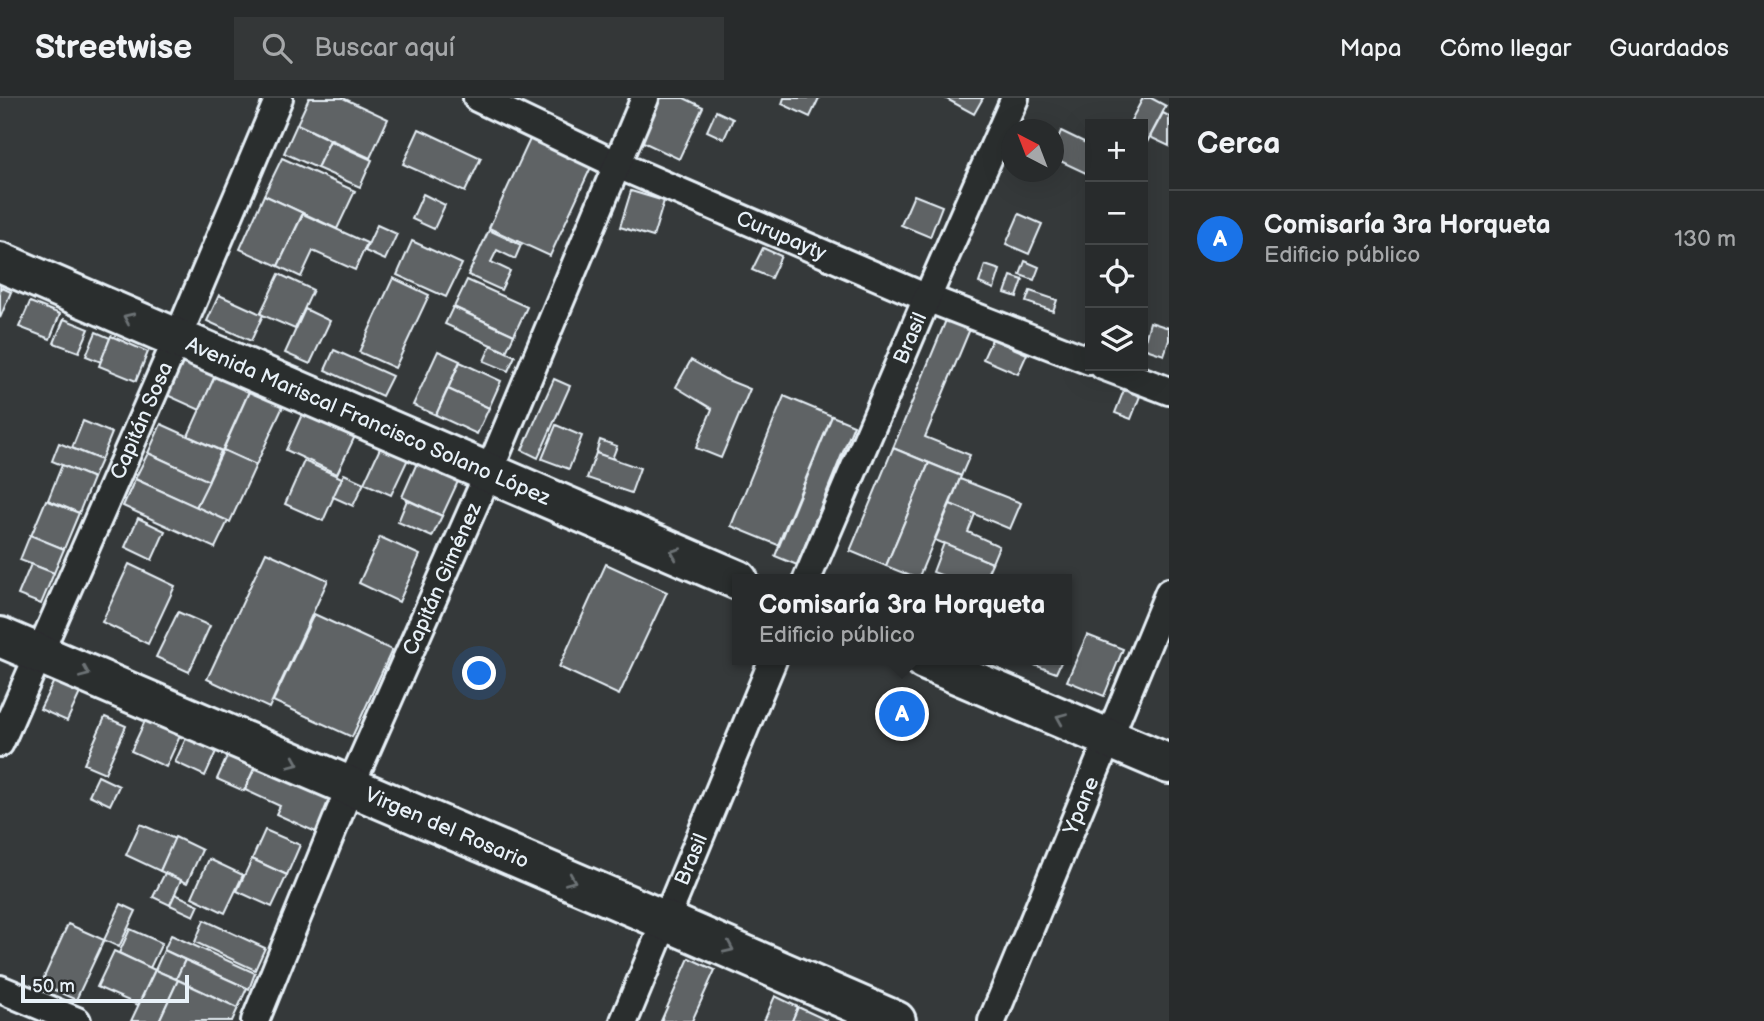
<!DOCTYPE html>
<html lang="es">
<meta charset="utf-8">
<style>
:root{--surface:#282b2c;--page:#343738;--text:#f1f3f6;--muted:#a5a7a9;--line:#444748;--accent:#1a73e8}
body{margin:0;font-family:"Balsamiq Sans",sans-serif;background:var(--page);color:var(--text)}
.controls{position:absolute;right:21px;top:21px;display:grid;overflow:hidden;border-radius:0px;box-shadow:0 7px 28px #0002}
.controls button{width:63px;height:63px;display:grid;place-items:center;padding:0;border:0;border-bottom:2px solid var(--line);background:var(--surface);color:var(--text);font:35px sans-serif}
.compass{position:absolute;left:1001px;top:21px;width:63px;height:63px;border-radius:50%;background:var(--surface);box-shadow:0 7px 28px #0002;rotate:318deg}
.scale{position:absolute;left:21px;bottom:18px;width:168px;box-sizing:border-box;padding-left:7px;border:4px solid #e8f1f8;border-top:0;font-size:19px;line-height:24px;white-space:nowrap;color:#e8f1f8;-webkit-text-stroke:5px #2a2d2e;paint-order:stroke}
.you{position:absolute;left:480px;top:576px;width:24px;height:24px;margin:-18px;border:5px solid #fff;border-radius:50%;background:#1a73e8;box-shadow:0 0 0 10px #1a73e833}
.badge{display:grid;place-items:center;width:46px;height:46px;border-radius:50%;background:var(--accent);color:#fff;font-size:23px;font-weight:700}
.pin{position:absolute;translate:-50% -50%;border:4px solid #fff;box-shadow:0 2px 7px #0006}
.popup{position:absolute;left:732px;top:476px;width:340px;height:91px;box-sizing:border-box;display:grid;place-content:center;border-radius:0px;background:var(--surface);filter:drop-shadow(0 2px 5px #0005);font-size:23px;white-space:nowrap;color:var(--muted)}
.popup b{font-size:26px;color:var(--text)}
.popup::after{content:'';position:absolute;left:50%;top:100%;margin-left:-14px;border:14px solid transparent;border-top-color:var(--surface)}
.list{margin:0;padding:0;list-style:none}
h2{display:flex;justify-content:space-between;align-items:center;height:91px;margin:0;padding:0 28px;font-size:30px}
h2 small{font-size:23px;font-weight:400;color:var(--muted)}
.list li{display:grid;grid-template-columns:46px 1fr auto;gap:21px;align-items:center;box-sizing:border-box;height:98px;padding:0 28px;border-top:2px solid var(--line)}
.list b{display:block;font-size:26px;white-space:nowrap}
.list p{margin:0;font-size:23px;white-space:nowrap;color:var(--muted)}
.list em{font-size:23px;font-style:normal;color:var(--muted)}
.icon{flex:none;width:38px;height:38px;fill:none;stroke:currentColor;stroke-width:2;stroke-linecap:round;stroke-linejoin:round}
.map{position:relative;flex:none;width:1169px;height:923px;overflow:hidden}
header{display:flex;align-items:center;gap:42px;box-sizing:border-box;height:98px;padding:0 35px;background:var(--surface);border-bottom:2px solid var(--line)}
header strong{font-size:33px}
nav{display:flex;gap:38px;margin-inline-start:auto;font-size:24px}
.search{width:490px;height:63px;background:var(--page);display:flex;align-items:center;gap:18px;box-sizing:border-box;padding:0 24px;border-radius:0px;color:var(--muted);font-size:26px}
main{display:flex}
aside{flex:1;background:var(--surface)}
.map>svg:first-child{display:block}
.building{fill:#5f6365;stroke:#e8f1f8;stroke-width:2}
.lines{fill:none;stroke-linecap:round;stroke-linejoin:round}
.minor-casing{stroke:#e8f1f8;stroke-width:32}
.secondary-casing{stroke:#e8f1f8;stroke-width:44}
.minor{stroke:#2a2d2e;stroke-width:26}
.secondary{stroke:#2a2d2e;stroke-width:38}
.oneway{stroke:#6c7275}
.labels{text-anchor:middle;stroke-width:7;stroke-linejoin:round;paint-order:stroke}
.street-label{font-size:21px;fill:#e8f1f8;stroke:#2a2d2e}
</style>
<header>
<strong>Streetwise</strong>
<div class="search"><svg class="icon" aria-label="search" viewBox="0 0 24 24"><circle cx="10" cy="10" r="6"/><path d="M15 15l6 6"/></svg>Buscar aquí</div>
<nav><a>Mapa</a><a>Cómo llegar</a><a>Guardados</a></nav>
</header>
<main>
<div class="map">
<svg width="1169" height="923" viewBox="0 0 1169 923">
<rect width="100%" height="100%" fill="#35393a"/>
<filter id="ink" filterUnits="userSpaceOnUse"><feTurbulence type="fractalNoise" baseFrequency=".0143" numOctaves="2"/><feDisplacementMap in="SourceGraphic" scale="14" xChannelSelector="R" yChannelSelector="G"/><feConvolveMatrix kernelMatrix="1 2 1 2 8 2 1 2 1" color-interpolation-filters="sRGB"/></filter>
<g filter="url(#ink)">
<g class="building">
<path d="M309 0H343L388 21 370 60 297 26Z"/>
<path d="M661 0H684L703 9 679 61 641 43Z"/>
<path d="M784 0H819L810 19 782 6Z"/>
<path d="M945 0H983L974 16Z"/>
<path d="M1143 0H1151L1166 8 1144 50 1143 49V26H1129Z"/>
<path d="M716 13 733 21 724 41 707 33Z"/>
<path d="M1163 15 1169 18V48L1150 39Z"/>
<path d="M297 26 330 42 317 70 284 55Z"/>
<path d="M419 31 481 60 465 94 403 66Z"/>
<path d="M1061 33 1090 47V77L1054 60V51Z"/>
<path d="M531 39 592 67 550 158 489 130Z"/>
<path d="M330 43 372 62 360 89 317 70Z"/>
<path d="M282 60 355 93 337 131 264 97Z"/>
<path d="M631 93 664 103 653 139 620 129Z"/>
<path d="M423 96 445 107 434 131 412 121Z"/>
<path d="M264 97 303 115 278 168 240 151Z"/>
<path d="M914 97 942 108 930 139 901 127Z"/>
<path d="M303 116 367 145 355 172 313 153 301 179 278 168Z"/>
<path d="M1019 116 1042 126 1029 156 1006 146Z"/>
<path d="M377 127 397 136 385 162 365 153Z"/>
<path d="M489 132 521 147 515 161 497 152 491 164 510 173 501 192 468 177Z"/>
<path d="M412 143 462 166 446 199 397 177Z"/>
<path d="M763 150 781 158 771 180 752 172Z"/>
<path d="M1025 163 1039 169 1034 182 1020 177Z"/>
<path d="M985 167 1000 172 994 191 979 185Z"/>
<path d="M279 176 313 192 295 231 260 216Z"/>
<path d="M1011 178 1023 182 1017 199 1005 195Z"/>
<path d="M393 180 429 197 395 270 359 254Z"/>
<path d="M467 182 527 209 514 237 454 209Z"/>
<path d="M0 189 11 194 0 220Z"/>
<path d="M1030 193 1057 202 1053 213 1026 204Z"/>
<path d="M219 197 263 217 251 243 207 223Z"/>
<path d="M30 204 60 216 50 241 19 229Z"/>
<path d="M453 209 514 237 506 254 445 226Z"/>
<path d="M305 211 330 223 310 266 285 255Z"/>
<path d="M64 221 89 231 79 254 54 245Z"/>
<path d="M946 222 970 231 925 339 970 357 961 378 893 350Z"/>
<path d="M1150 224 1169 230V242L1164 257 1143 250Z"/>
<path d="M96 234 110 240 101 264 86 258Z"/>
<path d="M111 238 148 254 136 283 99 268Z"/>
<path d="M992 241 1027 256 1018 276 983 261Z"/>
<path d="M491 247 515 258 508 273 484 263Z"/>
<path d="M334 252 392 278 382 298 325 272Z"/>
<path d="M438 253 460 263 436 317 413 307Z"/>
<path d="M185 257 218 271 200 312 167 297Z"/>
<path d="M691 262 725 281 750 291 721 360 696 350 712 311 676 289Z"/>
<path d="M460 264 501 283 489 310 448 291Z"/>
<path d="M218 271 252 287 222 353 188 338Z"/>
<path d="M554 281 570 288 538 360 522 352Z"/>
<path d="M252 287 286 302 256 367 223 352Z"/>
<path d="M448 291 489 310 477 336 436 317Z"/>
<path d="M1124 292 1140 298 1131 321 1115 315Z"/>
<path d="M784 298 832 318 778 447 731 428Z"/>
<path d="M304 312 356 336 337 376 286 352Z"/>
<path d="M832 318 854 327 797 467 775 458Z"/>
<path d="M83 323 112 335 101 362 72 350Z"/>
<path d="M161 326 221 353 208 383 148 355Z"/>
<path d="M556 327 582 338 569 371 542 361Z"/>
<path d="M600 342 617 348 612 361 596 355Z"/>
<path d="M59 345 101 362 93 380 52 363Z"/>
<path d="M381 348 408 361 391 397 364 385Z"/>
<path d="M893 350 929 365 886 468 850 453Z"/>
<path d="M223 352 256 367 230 424 196 409Z"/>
<path d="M148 355 209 383 196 409 135 381Z"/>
<path d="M596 355 640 370 631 395 587 380Z"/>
<path d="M420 358 461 377 442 418 402 399Z"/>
<path d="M304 363 342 380 323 423 285 406Z"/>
<path d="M929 365 961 378 918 481 886 468Z"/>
<path d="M62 367 93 380 79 415 48 402Z"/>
<path d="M344 376 364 385 353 408 333 399Z"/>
<path d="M135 381 228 423 215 450 123 408Z"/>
<path d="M960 381 1021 405 1010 431 950 406Z"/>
<path d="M46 402 79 415 64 451 31 438Z"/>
<path d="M407 402 442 418 432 439 398 424Z"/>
<path d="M950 406 975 416 968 434 999 448 992 465 935 442Z"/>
<path d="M138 420 165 433 152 462 125 449Z"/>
<path d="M30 437 64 451 54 475 20 462Z"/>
<path d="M380 439 420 457 399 504 359 485Z"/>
<path d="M944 445 992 465 985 481H951L933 474Z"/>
<path d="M266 454 328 482 269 610 207 581Z"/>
<path d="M31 466 54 475 41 506 18 497Z"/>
<path d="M129 466 175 488 148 546 102 524Z"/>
<path d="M606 466 667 494 619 597 559 569Z"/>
<path d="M178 514 210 528 189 574 156 559Z"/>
<path d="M314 516 392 552 352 639 273 603Z"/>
<path d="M1087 537 1123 551 1104 598 1067 583Z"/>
<path d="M1030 562H1062L1056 575 1029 565Z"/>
<path d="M54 583 80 595 67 623 40 611Z"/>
<path d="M150 612 185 627 166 669 131 653Z"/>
<path d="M105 619 126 628 105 675 84 666Z"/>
<path d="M193 625 223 638 205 678 175 664Z"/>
<path d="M231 650 258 662 244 693 217 681Z"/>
<path d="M258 662 335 697 318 735 276 716 280 708 245 692Z"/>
<path d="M98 678 119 688 110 707 89 697Z"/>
<path d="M140 726 175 741 160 773 126 757Z"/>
<path d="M265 732 300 747 287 777 252 761Z"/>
<path d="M175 739 202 752 187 785 160 773Z"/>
<path d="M209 761 243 777 225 815 192 799Z"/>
<path d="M252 761 287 777 272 809 237 793Z"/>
<path d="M165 775 181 782 170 807 153 799Z"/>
<path d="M175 796 199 807 194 818 170 807Z"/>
<path d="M121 806 136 813 119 849 104 842Z"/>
<path d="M204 822 265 850 255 872 195 844Z"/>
<path d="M68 826 104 842 76 902 41 886Z"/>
<path d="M130 831 162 845 150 870 119 855Z"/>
<path d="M171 837 255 875 249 891 164 852Z"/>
<path d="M164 852 185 862 176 881 155 872Z"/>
<path d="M114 853 155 872 138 907 97 889Z"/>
<path d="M689 860 715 872 692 923H661Z"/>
<path d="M185 862 247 890 238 910 176 881Z"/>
<path d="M155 872 178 882 159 923H131Z"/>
<path d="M178 882 238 910 232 923H159Z"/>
<path d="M775 898 798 909 792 923H764Z"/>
<path d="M798 909 828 923H792Z"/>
</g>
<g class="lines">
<g class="minor-casing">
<g id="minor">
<path id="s1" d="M477 0 618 67 927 200 1090 263"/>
<path d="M1103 268 1169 293"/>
<path id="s2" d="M807 481 927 200 1015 0"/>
<path id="s3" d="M0 645 177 241 279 0"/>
<path d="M0 891 77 923"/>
<path id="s4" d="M255 923 350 689 488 376 645 0"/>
<path id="s5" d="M624 923 773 562"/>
<path id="s6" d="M992 923 1169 494"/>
</g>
</g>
<g class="secondary-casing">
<g id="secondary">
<path id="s7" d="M0 164 738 482"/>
<path id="s8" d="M0 539 666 823 896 923"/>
<path d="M924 562 1169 666"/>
</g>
</g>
<use href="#minor" class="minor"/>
<use href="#secondary" class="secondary"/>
</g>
<defs><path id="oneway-chevron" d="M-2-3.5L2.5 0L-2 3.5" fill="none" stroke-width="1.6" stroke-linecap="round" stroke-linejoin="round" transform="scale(1.75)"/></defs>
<g class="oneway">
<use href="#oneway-chevron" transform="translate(128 220) rotate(-156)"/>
<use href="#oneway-chevron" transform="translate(675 455) rotate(-157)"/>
<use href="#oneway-chevron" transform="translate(85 575) rotate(23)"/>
<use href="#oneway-chevron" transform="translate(1061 620) rotate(-157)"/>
<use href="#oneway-chevron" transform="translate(294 665) rotate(23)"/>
<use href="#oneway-chevron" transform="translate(571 782) rotate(23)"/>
<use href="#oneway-chevron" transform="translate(729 850) rotate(24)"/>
</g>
</g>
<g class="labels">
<g class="street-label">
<text dy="7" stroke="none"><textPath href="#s1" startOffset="334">Curupayty</textPath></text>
<text dy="7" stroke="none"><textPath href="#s2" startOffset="262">Brasil</textPath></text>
<text dy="7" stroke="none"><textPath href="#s3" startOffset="352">Capitán Sosa</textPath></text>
<text dy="7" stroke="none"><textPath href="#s7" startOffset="401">Avenida Mariscal Francisco Solano López</textPath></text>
<text dy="7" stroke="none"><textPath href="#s4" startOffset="480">Capitán Giménez</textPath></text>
<text dy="7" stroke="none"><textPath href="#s6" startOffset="233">Ypane</textPath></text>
<text dy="7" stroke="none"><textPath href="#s8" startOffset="486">Virgen del Rosario</textPath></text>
<text dy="7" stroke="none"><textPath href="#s5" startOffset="175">Brasil</textPath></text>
</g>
</g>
</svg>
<div class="controls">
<button>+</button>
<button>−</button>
<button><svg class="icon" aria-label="locate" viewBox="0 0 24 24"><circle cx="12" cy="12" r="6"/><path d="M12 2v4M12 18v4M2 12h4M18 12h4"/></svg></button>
<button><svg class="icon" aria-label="layers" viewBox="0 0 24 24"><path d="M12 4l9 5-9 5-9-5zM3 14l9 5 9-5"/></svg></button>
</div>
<svg class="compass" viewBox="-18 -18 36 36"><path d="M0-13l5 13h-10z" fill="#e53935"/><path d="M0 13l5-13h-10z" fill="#a5a7a9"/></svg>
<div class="scale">50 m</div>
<div class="you"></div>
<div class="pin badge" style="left:902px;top:616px">A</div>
<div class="popup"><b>Comisaría 3ra Horqueta</b>Edificio público</div>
</div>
<aside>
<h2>Cerca<small></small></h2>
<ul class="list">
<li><span class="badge">A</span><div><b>Comisaría 3ra Horqueta</b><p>Edificio público</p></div><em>130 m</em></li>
</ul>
</aside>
</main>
